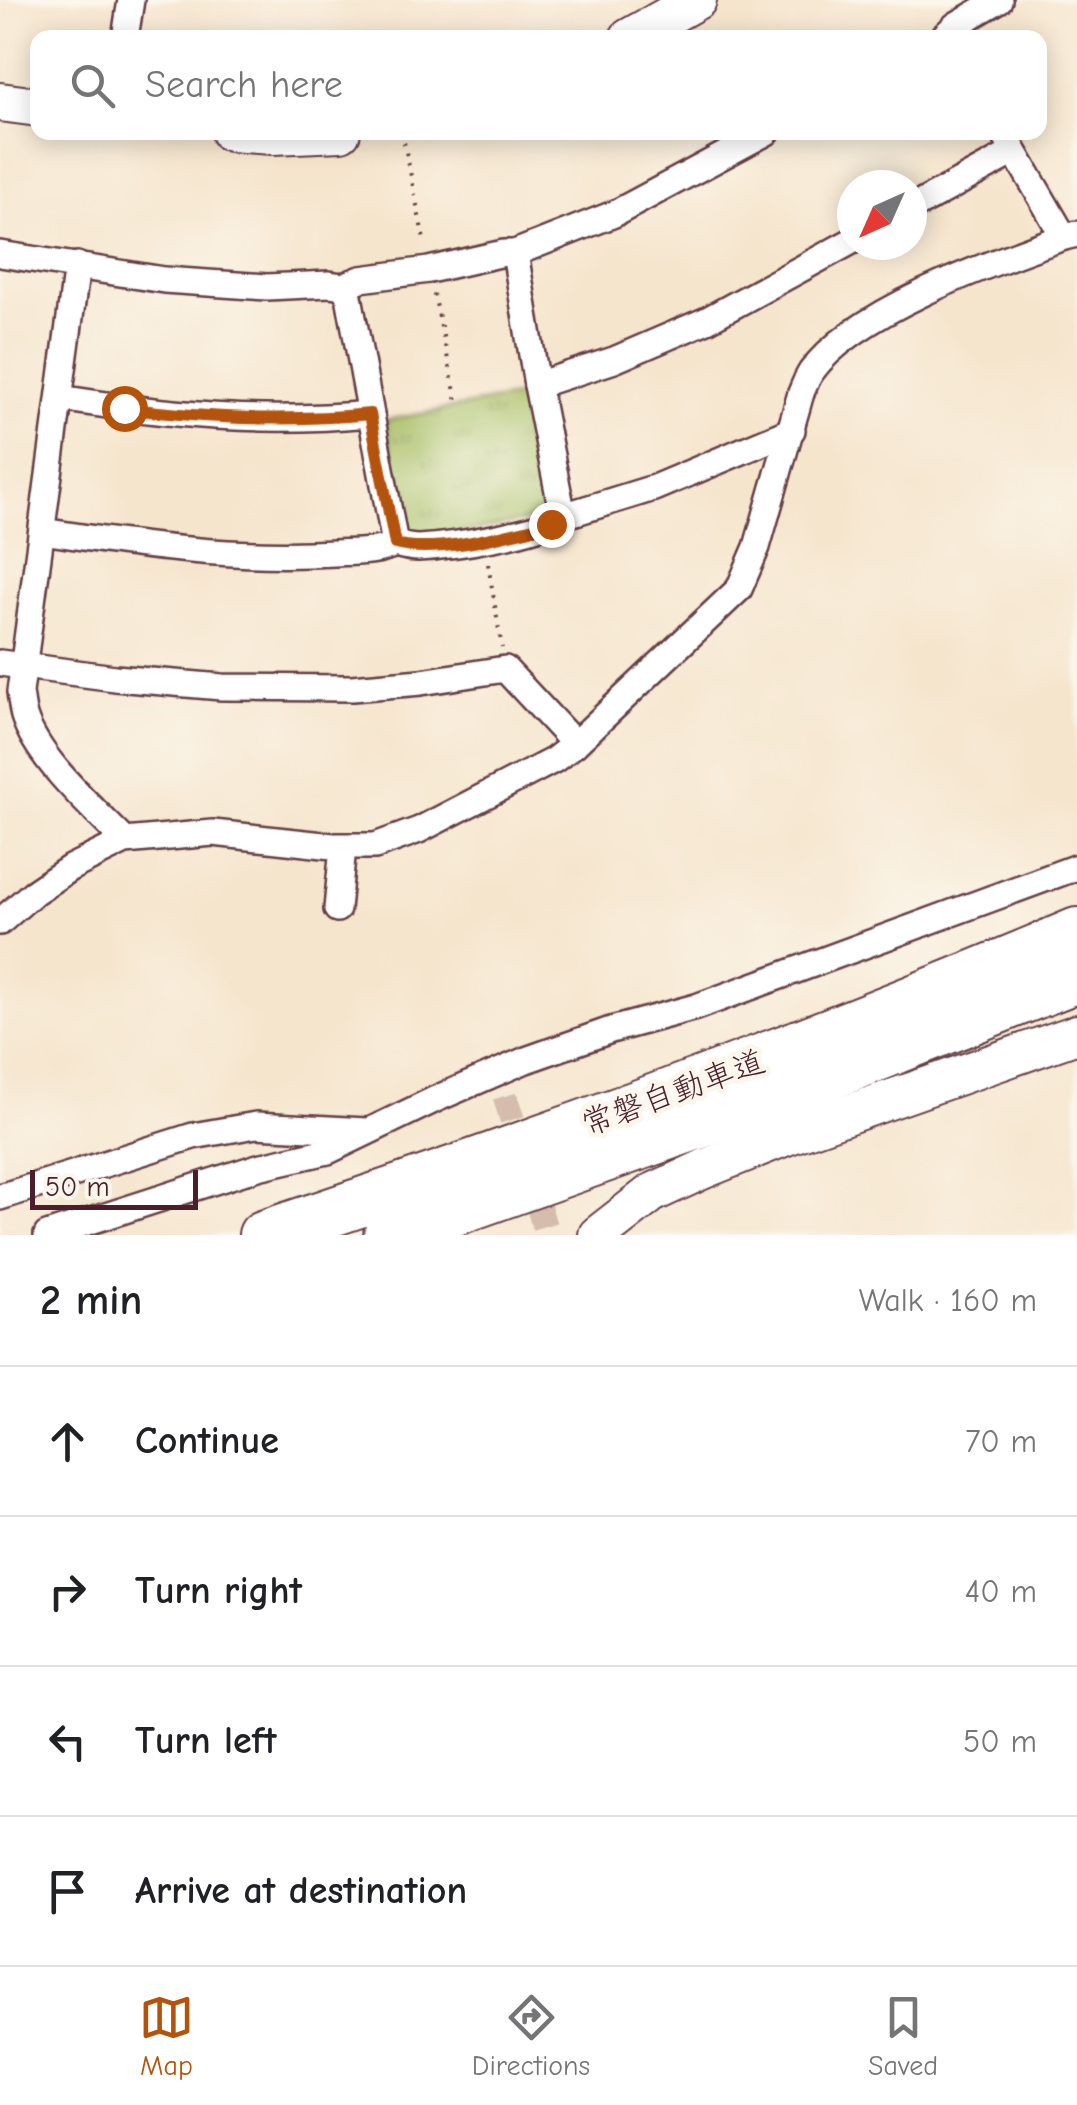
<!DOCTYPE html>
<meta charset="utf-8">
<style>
:root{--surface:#fff;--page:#f2f2f2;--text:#202124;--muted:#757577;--line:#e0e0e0;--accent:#b45309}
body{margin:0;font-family:"Comic Neue","Klee One",sans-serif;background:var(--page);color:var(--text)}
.compass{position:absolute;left:837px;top:170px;width:90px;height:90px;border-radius:50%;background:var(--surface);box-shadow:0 5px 25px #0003;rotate:225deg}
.scale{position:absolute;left:30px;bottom:25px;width:168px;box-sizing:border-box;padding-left:10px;border:5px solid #4a1f2b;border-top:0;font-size:28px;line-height:35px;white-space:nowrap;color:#4a1f2b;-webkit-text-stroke:8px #fbf7ec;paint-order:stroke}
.stop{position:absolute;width:30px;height:30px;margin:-22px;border:8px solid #b45309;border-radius:50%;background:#fff}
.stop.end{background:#b45309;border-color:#fff;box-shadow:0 2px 10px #0008}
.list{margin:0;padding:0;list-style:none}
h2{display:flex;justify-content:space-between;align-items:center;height:130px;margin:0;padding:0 40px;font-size:42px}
h2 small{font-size:32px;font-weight:400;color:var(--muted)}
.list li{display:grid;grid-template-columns:65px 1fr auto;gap:30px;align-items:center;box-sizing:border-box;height:150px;padding:0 40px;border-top:2px solid var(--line)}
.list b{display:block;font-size:38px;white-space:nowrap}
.list em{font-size:32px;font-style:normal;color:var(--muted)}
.icon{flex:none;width:55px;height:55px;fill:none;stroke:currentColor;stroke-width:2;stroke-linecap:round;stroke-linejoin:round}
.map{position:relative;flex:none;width:1077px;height:1235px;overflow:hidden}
.search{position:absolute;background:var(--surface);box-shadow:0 5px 25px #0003;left:30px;right:30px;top:30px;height:110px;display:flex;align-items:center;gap:25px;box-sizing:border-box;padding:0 35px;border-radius:20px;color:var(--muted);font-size:38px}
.sheet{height:730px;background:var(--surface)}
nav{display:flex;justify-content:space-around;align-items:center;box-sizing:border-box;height:140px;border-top:2px solid var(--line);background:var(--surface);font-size:28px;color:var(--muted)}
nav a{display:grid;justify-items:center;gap:5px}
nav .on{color:var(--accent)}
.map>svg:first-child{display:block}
.park{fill:url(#park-tufts);stroke:#797048;stroke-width:2.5}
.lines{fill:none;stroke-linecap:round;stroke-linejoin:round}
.street-tunnel{stroke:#d4bdad;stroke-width:25;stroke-dasharray:25 12;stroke-linecap:butt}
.street-casing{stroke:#643d43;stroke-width:30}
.secondary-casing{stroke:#643d43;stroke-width:42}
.highway-casing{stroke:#643d43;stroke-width:52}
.path{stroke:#643d43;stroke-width:4;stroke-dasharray:2.5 8;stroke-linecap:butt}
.street{stroke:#fff;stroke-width:25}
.secondary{stroke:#fff;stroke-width:38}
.highway{stroke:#fff;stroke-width:48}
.route{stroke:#b45309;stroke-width:12}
.labels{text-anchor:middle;stroke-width:10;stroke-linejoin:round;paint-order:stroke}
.street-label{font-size:32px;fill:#4a1f2b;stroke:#fbf7ec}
</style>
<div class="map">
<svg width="1077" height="1235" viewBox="0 0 1077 1235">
<defs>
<pattern id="park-tufts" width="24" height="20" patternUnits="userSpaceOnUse" patternTransform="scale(2.5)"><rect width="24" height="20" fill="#a8c066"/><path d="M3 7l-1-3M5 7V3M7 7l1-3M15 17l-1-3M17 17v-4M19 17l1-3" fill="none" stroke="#8b9b54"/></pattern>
</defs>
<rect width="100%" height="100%" fill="#fbf7ec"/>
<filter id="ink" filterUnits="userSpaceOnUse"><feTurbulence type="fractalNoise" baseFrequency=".01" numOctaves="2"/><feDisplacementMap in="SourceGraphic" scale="20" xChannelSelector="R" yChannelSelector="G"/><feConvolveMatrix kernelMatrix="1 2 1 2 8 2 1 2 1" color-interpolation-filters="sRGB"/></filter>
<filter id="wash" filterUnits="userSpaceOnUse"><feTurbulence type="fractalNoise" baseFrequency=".0048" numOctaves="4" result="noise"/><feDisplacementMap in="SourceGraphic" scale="40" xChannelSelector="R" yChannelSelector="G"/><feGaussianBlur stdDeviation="2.25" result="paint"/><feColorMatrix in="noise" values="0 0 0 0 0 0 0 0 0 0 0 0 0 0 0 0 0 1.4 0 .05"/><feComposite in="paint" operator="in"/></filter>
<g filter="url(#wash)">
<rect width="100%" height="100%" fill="#f6e5cd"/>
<path class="park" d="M526 395 550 516 409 543 386 420Z"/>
</g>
<g filter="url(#ink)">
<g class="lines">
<path class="street-tunnel" d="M505 1096 547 1235"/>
<g class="street-casing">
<g id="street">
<path d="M125 38 131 0"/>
<path d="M942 38 956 25 999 0"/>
<path d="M767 132 614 214 515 253 537 385 563 516 654 488 792 430"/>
<path d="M1003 132 1064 237"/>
<path d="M912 208 1014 152"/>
<path d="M0 254 164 280 267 287 329 284 343 286 349 296 395 544C376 553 356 552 335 553 236 559 139 546 42 531"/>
<path d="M77 265 20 692C21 700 22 708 24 716 38 760 93 808 125 841"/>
<path d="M343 286 361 279 429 270 504 253H515"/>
<path d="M537 385 614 360 707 320 852 241"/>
<path d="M60 398C166 415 264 424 370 414"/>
<path d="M395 544C403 546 410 548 418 548 454 546 534 534 563 516"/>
<path d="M0 663 115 678 222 687 352 688 421 682 505 669 575 744"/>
<path d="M337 909 343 847"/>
<path d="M0 922 33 893 70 868 125 841 213 833 333 846H375L419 830 554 760 575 744 739 589 757 547 801 393C804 386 807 378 811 372 855 310 994 262 1064 237L1077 234"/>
<path d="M0 1197 193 1136 256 1125 366 1131"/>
<path d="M47 1235 258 1167 328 1151 438 1098 526 1060 611 1030 696 1007 1077 867"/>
</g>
</g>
<g class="secondary-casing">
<g id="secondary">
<path d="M629 38 697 0"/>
<path d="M0 102 38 107"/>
<path d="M230 132 273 135 341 132"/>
<path d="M598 1235 652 1193 704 1169 786 1136 1077 1034"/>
</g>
</g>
<g class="highway-casing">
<g id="highway">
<path d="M263 1235C538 1144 810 1045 1077 932"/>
<path d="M388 1235 779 1096 1077 978"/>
</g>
</g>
<g class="path">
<path d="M402 132 425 245"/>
<path d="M434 294 458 406"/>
<path d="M488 564 502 648"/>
</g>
<use href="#street" class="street"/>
<use href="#secondary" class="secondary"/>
<use href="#highway" class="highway"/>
</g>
</g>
<g class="lines" filter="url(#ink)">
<path class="route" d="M124 408C207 419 287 422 370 414L395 544C439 555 507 534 551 524"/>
</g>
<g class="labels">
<g class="street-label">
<text transform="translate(673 1092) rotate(-20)" y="11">常磐自動車道</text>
</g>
</g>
</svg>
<svg class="compass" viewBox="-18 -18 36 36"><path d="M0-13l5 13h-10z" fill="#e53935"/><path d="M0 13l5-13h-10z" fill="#757577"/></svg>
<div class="scale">50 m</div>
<div class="stop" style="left:124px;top:408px"></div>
<div class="stop end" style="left:551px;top:524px"></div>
<div class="search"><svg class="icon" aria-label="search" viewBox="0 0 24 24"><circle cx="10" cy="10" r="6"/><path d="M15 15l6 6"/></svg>Search here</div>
</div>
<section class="sheet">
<h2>2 min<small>Walk · 160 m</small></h2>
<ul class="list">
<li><svg class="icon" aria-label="ahead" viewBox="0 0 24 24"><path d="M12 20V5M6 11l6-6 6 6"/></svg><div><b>Continue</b></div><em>70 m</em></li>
<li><svg class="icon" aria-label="right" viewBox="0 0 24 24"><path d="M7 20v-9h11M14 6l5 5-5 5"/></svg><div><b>Turn right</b></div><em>40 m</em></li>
<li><svg class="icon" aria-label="left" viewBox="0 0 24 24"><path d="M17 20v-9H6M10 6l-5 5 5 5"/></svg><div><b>Turn left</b></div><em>50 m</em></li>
<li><svg class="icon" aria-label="arrive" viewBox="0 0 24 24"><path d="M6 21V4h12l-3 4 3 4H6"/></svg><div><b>Arrive at destination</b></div></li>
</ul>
</section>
<nav>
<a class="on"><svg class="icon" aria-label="map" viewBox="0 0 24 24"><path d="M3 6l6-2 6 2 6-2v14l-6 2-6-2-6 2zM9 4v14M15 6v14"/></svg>Map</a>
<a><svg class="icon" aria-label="directions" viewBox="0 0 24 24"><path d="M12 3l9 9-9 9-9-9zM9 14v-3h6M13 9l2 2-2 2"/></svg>Directions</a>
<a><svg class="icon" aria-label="saved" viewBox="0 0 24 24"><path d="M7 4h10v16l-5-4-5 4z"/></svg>Saved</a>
</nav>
